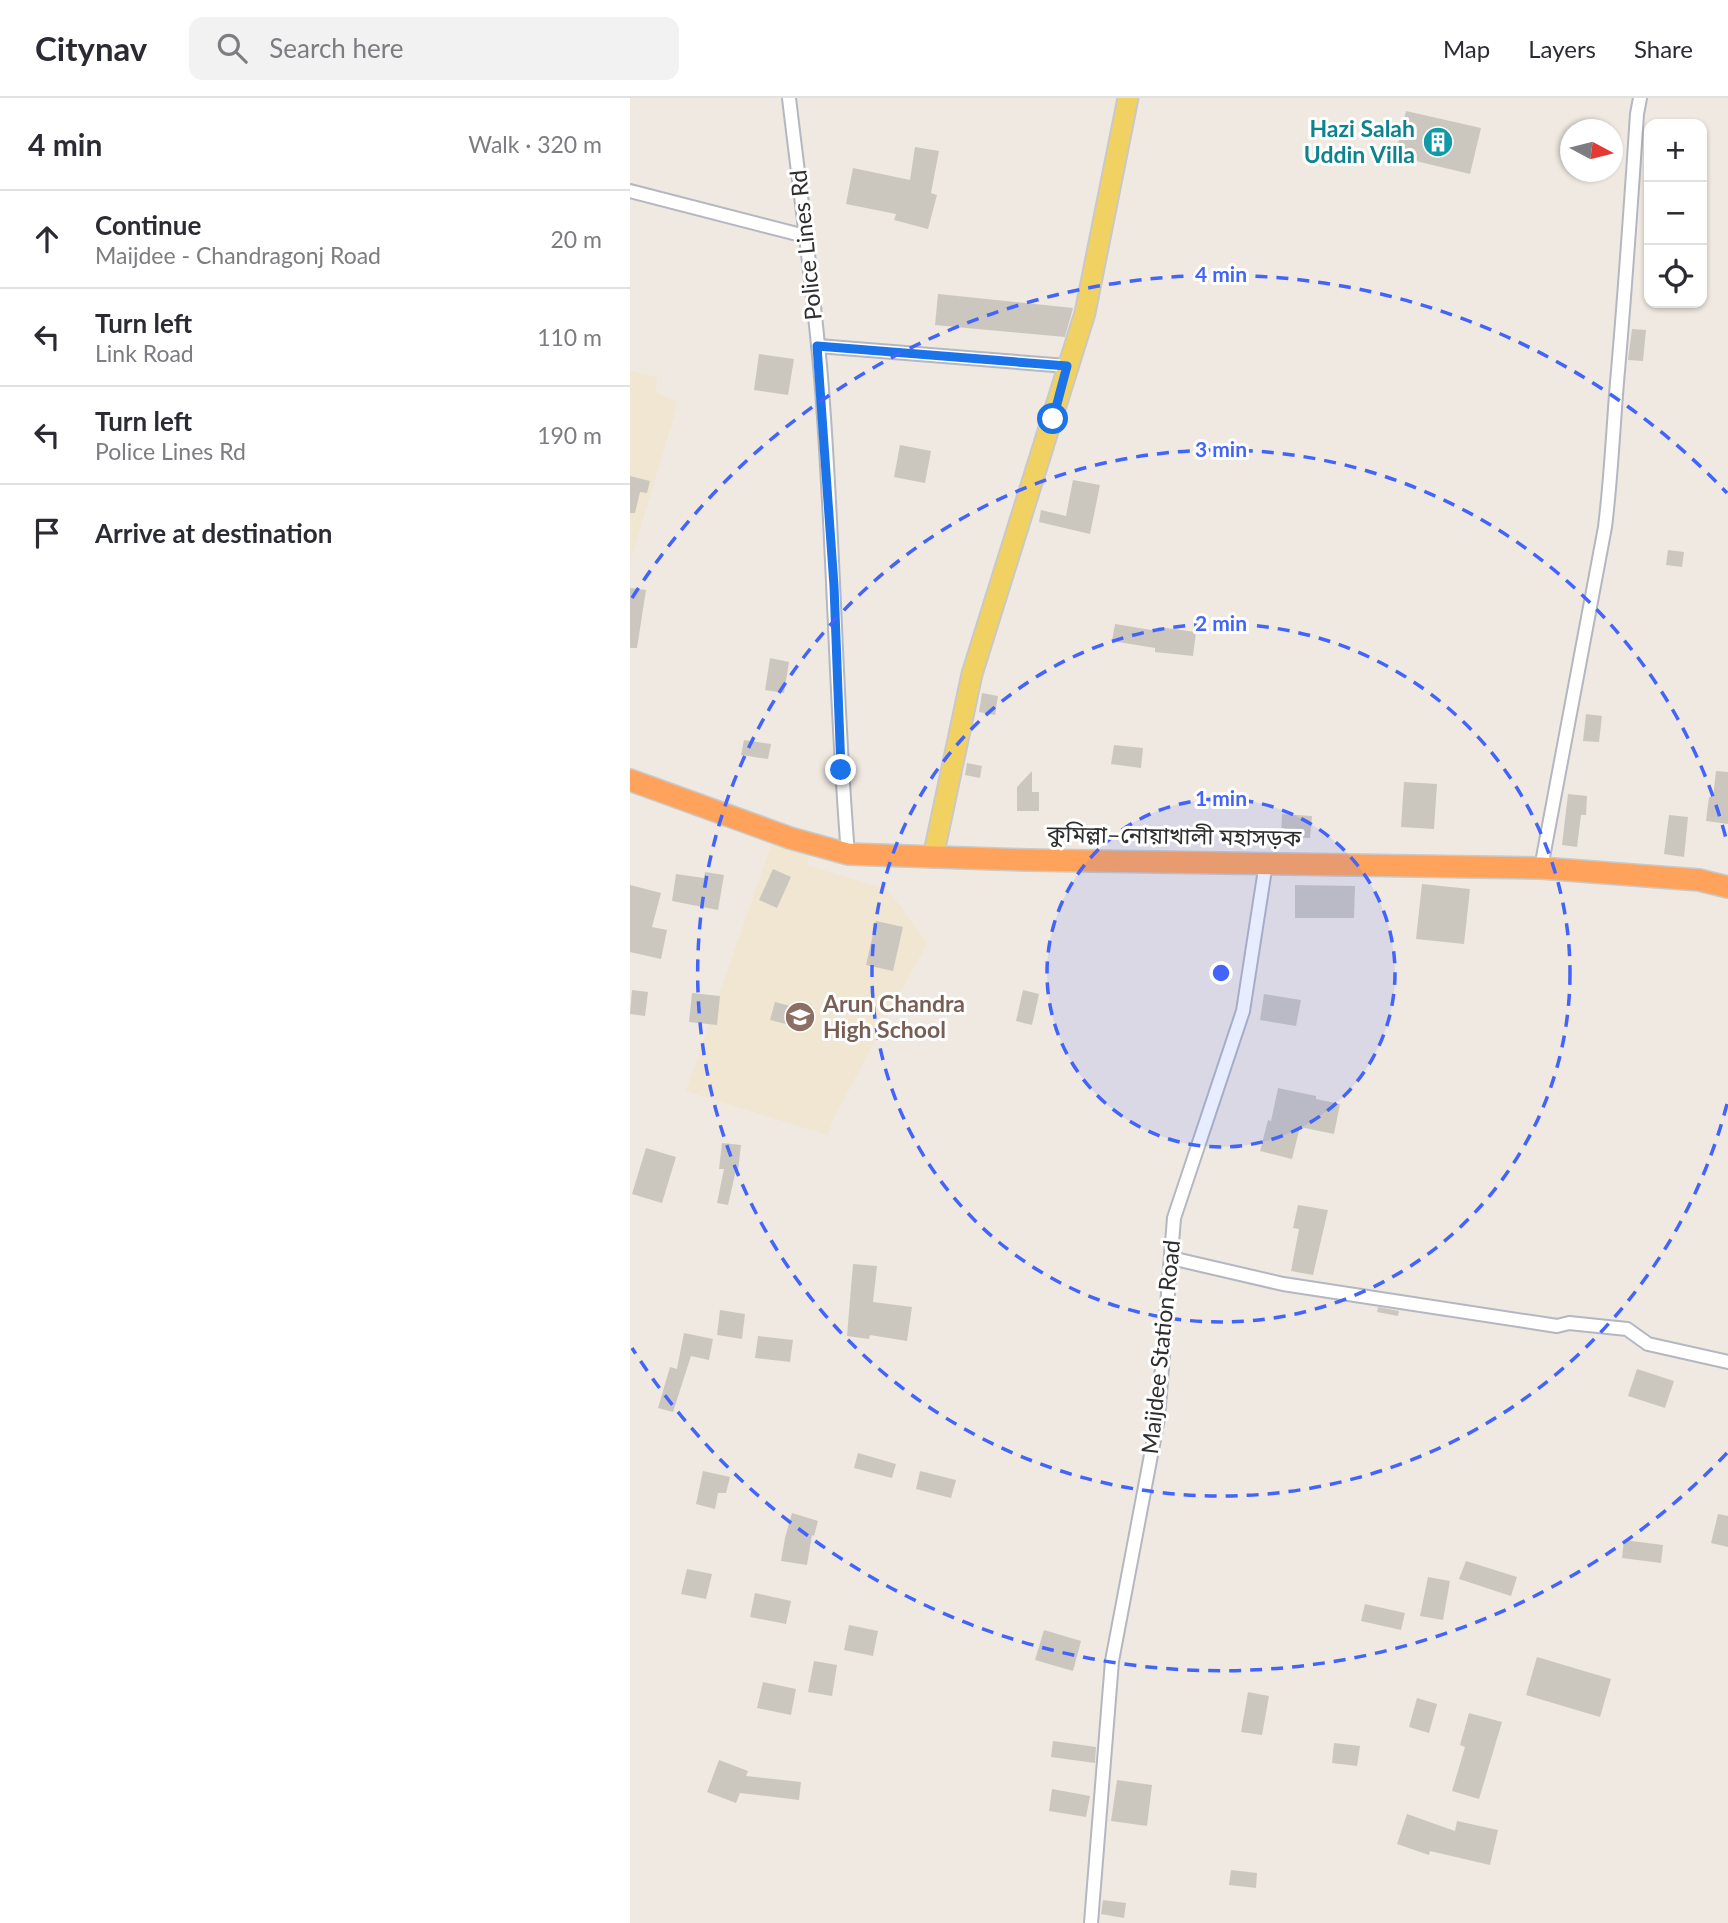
<!DOCTYPE html>
<meta charset="utf-8">
<style>
:root{--surface:#fff;--page:#f2f2f3;--text:#2b2b33;--muted:#7c7c81;--line:#e1e1e2}
body{margin:0;font-family:Lato,"Noto Sans Bengali",sans-serif;background:var(--page);color:var(--text)}
.controls{position:absolute;right:21px;top:21px;display:grid;overflow:hidden;border-radius:14px;box-shadow:0 2px 5px #0004}
.controls button{width:63px;height:63px;display:grid;place-items:center;padding:0;border:0;border-bottom:2px solid var(--line);background:var(--surface);color:var(--text);font:35px sans-serif}
.compass{position:absolute;left:930px;top:21px;width:63px;height:63px;border-radius:50%;background:var(--surface);box-shadow:0 2px 5px #0004;rotate:97deg}
.stop{position:absolute;width:21px;height:21px;margin:-16px;border:5px solid #1a73e8;border-radius:50%;background:#fff}
.stop.end{background:#1a73e8;border-color:#fff;box-shadow:0 2px 7px #0008}
.list{margin:0;padding:0;list-style:none}
h2{display:flex;justify-content:space-between;align-items:center;height:91px;margin:0;padding:0 28px;font-size:30px}
h2 small{font-size:23px;font-weight:400;color:var(--muted)}
.list li{display:grid;grid-template-columns:46px 1fr auto;gap:21px;align-items:center;box-sizing:border-box;height:98px;padding:0 28px;border-top:2px solid var(--line)}
.list b{display:block;font-size:26px;white-space:nowrap}
.list p{margin:0;font-size:23px;white-space:nowrap;color:var(--muted)}
.list em{font-size:23px;font-style:normal;color:var(--muted)}
.icon{flex:none;width:38px;height:38px;fill:none;stroke:currentColor;stroke-width:2;stroke-linecap:round;stroke-linejoin:round}
.map{position:relative;flex:none;width:1098px;height:1825px;overflow:hidden}
header{display:flex;align-items:center;gap:42px;box-sizing:border-box;height:98px;padding:0 35px;background:var(--surface);border-bottom:2px solid var(--line)}
header strong{font-size:33px}
nav{display:flex;gap:38px;margin-inline-start:auto;font-size:24px}
.search{width:490px;height:63px;background:var(--page);display:flex;align-items:center;gap:18px;box-sizing:border-box;padding:0 24px;border-radius:14px;color:var(--muted);font-size:26px}
main{display:flex}
aside{flex:1;background:var(--surface)}
.map>svg:first-child{display:block}
.education{fill:#f0e6d1}
.building{fill:#cbc7bf}
.lines{fill:none;stroke-linecap:round;stroke-linejoin:round}
.street-casing{stroke:#b4b7c1;stroke-width:16}
.primary-casing{stroke:#c9c9c9;stroke-width:23}
.highway-casing{stroke:#c9c9c9;stroke-width:24}
.street{stroke:#fff;stroke-width:12}
.primary{stroke:#f2d163;stroke-width:19}
.highway{stroke:#ffa35c;stroke-width:21}
.route{stroke:#1a73e8;stroke-width:9}
.ring{fill:none;stroke:#4264fb;stroke-width:3.5;stroke-dasharray:12 9}
.labels{text-anchor:middle;stroke-width:6;stroke-linejoin:round;paint-order:stroke}
.culture-label{font-size:23px;font-weight:bold;fill:#0d838f;stroke:#fff;text-anchor:end}
.street-label{font-size:23px;fill:#2e2e2e;stroke:#fff}
.education-label{font-size:23px;font-weight:bold;fill:#785e54;stroke:#fff;text-anchor:start}
.centre{fill:#4264fb;stroke:#fff;stroke-width:3.5}
.ring-label{font-size:21px;text-anchor:middle;font-weight:bold;fill:#4264fb;stroke:#fff;stroke-width:6;stroke-linejoin:round;paint-order:stroke}
</style>
<header>
<strong>Citynav</strong>
<div class="search"><svg class="icon" aria-label="search" viewBox="0 0 24 24"><circle cx="10" cy="10" r="6"/><path d="M15 15l6 6"/></svg>Search here</div>
<nav><a>Map</a><a>Layers</a><a>Share</a></nav>
</header>
<main>
<aside>
<h2>4 min<small>Walk · 320 m</small></h2>
<ul class="list">
<li><svg class="icon" aria-label="ahead" viewBox="0 0 24 24"><path d="M12 20V5M6 11l6-6 6 6"/></svg><div><b>Continue</b><p>Maijdee - Chandragonj Road</p></div><em>20 m</em></li>
<li><svg class="icon" aria-label="left" viewBox="0 0 24 24"><path d="M17 20v-9H6M10 6l-5 5 5 5"/></svg><div><b>Turn left</b><p>Link Road</p></div><em>110 m</em></li>
<li><svg class="icon" aria-label="left" viewBox="0 0 24 24"><path d="M17 20v-9H6M10 6l-5 5 5 5"/></svg><div><b>Turn left</b><p>Police Lines Rd</p></div><em>190 m</em></li>
<li><svg class="icon" aria-label="arrive" viewBox="0 0 24 24"><path d="M6 21V4h12l-3 4 3 4H6"/></svg><div><b>Arrive at destination</b></div></li>
</ul>
</aside>
<div class="map">
<svg width="1098" height="1825" viewBox="0 0 1098 1825">
<rect width="100%" height="100%" fill="#efe9e1"/>
<g class="education">
<path d="M0 273 27 279 26 294 48 304 0 464Z"/>
<path d="M144 739 181 749 177 767 258 792 297 845 206 1016 197 1037 56 993Z"/>
</g>
<g class="building">
<path d="M776 13 851 30 840 76 765 58Z"/>
<path d="M285 49 309 53 301 95 307 97 298 131 264 122 266 116 216 106 223 70 280 82Z"/>
<path d="M308 196 443 210 442 214 435 239 305 227Z"/>
<path d="M1002 231 1016 232 1013 263 998 262Z"/>
<path d="M129 256 164 261 158 297 124 292Z"/>
<path d="M270 347 301 353 295 385 264 379Z"/>
<path d="M0 378 20 383 17 395 10 394 5 415H0Z"/>
<path d="M443 382 470 387 460 436 409 424 411 412 436 418Z"/>
<path d="M1038 452 1054 454 1052 469 1036 467Z"/>
<path d="M0 490 16 492 7 550H0Z"/>
<path d="M485 526 527 533 528 529 566 534 563 558 525 554V550L482 543Z"/>
<path d="M140 560 159 564 154 595 135 592Z"/>
<path d="M352 595 368 598 365 617 349 614Z"/>
<path d="M956 616 972 618 969 644 953 643Z"/>
<path d="M114 642 141 646 138 661 111 657Z"/>
<path d="M484 647 513 650 511 670 481 666Z"/>
<path d="M337 665 352 668 350 680 335 677Z"/>
<path d="M402 673V694H409V713H387V689Z"/>
<path d="M1086 673 1098 674V726L1076 723 1079 699H1083Z"/>
<path d="M774 684 807 686 804 731 771 729Z"/>
<path d="M938 696 957 698 956 717H951L947 749 932 747Z"/>
<path d="M652 716 682 718 680 740 651 739Z"/>
<path d="M1039 717 1058 719 1054 759 1034 756Z"/>
<path d="M143 771 161 779 147 810 129 802Z"/>
<path d="M75 774 94 777 88 812 42 803 46 776 74 780Z"/>
<path d="M792 786 840 791 834 846 786 841Z"/>
<path d="M0 787 31 795 22 829 37 832 31 861 0 854Z"/>
<path d="M665 787 725 788 724 820H665Z"/>
<path d="M246 823 273 829 263 873 236 867Z"/>
<path d="M2 892 18 894 15 918 0 916Z"/>
<path d="M393 892 409 896 402 927 386 923Z"/>
<path d="M62 895 90 898 87 927 59 924Z"/>
<path d="M634 896 671 902 666 928 630 922Z"/>
<path d="M145 904 180 913 175 931 140 922Z"/>
<path d="M648 990 686 998V1001L710 1006 704 1036 670 1029 662 1061 630 1053 638 1022 641 1023Z"/>
<path d="M92 1045 111 1047 108 1073 106 1072 98 1107 87 1105 94 1071H89Z"/>
<path d="M16 1050 46 1059 32 1105 2 1096Z"/>
<path d="M668 1107 698 1112 683 1177 661 1173 669 1131 663 1130Z"/>
<path d="M223 1166 247 1168 243 1204 282 1209 277 1243 240 1237 239 1241 217 1238Z"/>
<path d="M748 1209 769 1213 768 1218 747 1214Z"/>
<path d="M90 1212 115 1216 112 1241 87 1237Z"/>
<path d="M54 1235 83 1241 79 1262 61 1258 43 1314 28 1310 40 1269 47 1271Z"/>
<path d="M128 1238 163 1242 160 1264 125 1260Z"/>
<path d="M1007 1271 1044 1283 1035 1310 998 1298Z"/>
<path d="M228 1355 266 1366 262 1380 224 1370Z"/>
<path d="M73 1373 100 1379 96 1395H88L85 1411 66 1406Z"/>
<path d="M290 1373 326 1382 321 1400 286 1391Z"/>
<path d="M162 1415 188 1423 184 1438 182 1437 177 1467 151 1463 155 1440Z"/>
<path d="M1088 1416 1098 1418V1449L1081 1445Z"/>
<path d="M994 1442 1033 1447 1031 1465 992 1460Z"/>
<path d="M836 1463 887 1479 881 1498 829 1481Z"/>
<path d="M57 1471 82 1476 76 1501 51 1496Z"/>
<path d="M798 1479 820 1483 813 1522 790 1518Z"/>
<path d="M125 1495 161 1503 156 1526 120 1519Z"/>
<path d="M735 1506 775 1515 771 1532 731 1523Z"/>
<path d="M219 1527 248 1533 243 1558 214 1552Z"/>
<path d="M414 1532 451 1543 443 1573 405 1562Z"/>
<path d="M907 1559 981 1581 970 1619 896 1597Z"/>
<path d="M184 1563 207 1567 202 1598 178 1594Z"/>
<path d="M133 1584 166 1591 161 1617 127 1610Z"/>
<path d="M618 1594 639 1598 632 1637 611 1634Z"/>
<path d="M787 1600 807 1606 799 1635 779 1629Z"/>
<path d="M839 1615 872 1624 849 1701 822 1693 835 1649 830 1647Z"/>
<path d="M423 1643 466 1649 465 1665 421 1659Z"/>
<path d="M704 1645 730 1648 727 1668 702 1665Z"/>
<path d="M89 1662 118 1673 116 1678 171 1684 169 1702 110 1695 106 1705 77 1694Z"/>
<path d="M487 1682 522 1687 517 1728 481 1723Z"/>
<path d="M422 1691 460 1698 456 1719 419 1713Z"/>
<path d="M777 1716 825 1733 827 1723 868 1732 860 1767 800 1753 799 1757 767 1746Z"/>
<path d="M601 1772 627 1775 626 1790 599 1787Z"/>
<path d="M473 1802 496 1805 494 1820 471 1816Z"/>
</g>
<g class="lines">
<g class="street-casing">
<g id="street">
<path d="M159 0C170 93 183 186 191 279 204 438 205 597 218 756"/>
<path d="M0 93 175 138"/>
<path d="M188 248 437 268"/>
<path d="M911 770 975 429C981 381 983 333 987 284 995 195 1001 106 1007 16L1010 0"/>
<path d="M541 1160 653 1186 927 1228 939 1225 997 1231 1018 1246 1098 1264"/>
<path d="M461 1825 482 1563 528 1320 544 1120 613 913 636 765"/>
</g>
</g>
<g class="primary-casing">
<path id="primary" d="M303 759 342 576 455 215 498 0"/>
</g>
<g class="highway-casing">
<path id="highway" d="M0 682 160 740 218 756 397 762 911 770 1069 782 1098 789"/>
</g>
<use href="#street" class="street"/>
<use href="#primary" class="primary"/>
<use href="#highway" class="highway"/>
</g>
<g class="lines">
<path class="route" d="M211 672 204 488 187 248 437 268 423 321"/>
</g>
<circle cx="591" cy="875" r="174" fill="#4264fb" fill-opacity=".12"/>
<g class="ring">
<circle cx="591" cy="875" r="174"/>
<circle cx="591" cy="875" r="349"/>
<path d="M1097 1006A523 523 0 1 1 1097 744"/>
<path d="M1097 1355A698 698 0 0 1 2 1250M2 500A698 698 0 0 1 1097 395"/>
</g>
<defs>
<g id="building-disc" transform="scale(1.575)"><circle r="9.5" fill="#0f9aa8" stroke="#fff"/><path d="M-4-6H4V6H1V3H-1V6H-4ZM-2.5-4.3h1.7v1.8h-1.7ZM.8-4.3h1.7v1.8H.8ZM-2.5-1h1.7V.8h-1.7ZM.8-1h1.7V.8H.8Z" fill="#fff"/></g>
<g id="school-disc" transform="scale(1.575)"><circle r="9.5" fill="#8d6e63" stroke="#fff"/><path d="M0-5L7-2L0 1L-7-2ZM-4 1L0 2.5L4 1V4Q0 6-4 4Z" fill="#fff"/></g>
</defs>
<g fill-rule="evenodd">
<use href="#building-disc" x="808" y="44"/>
<use href="#school-disc" x="170" y="919"/>
</g>
<g class="labels">
<g class="culture-label">
<text x="785" y="39">Hazi Salah<tspan x="785" dy="26">Uddin Villa</tspan></text>
</g>
<g class="street-label">
<text transform="translate(176 147) rotate(-96)" y="8">Police Lines Rd</text>
<text transform="translate(544 738) rotate(1)" y="8">কুমিল্লা–নোয়াখালী মহাসড়ক</text>
<text transform="translate(531 1249) rotate(-84)" y="8">Maijdee Station Road</text>
</g>
<g class="education-label">
<text x="193" y="914">Arun Chandra<tspan x="193" dy="26">High School</tspan></text>
</g>
</g>
<circle cx="591" cy="875" r="10" class="centre"/>
<g class="ring-label">
<text x="591" y="184">4 min</text>
<text x="591" y="359">3 min</text>
<text x="591" y="533">2 min</text>
<text x="591" y="708">1 min</text>
</g>
</svg>
<div class="controls">
<button>+</button>
<button>−</button>
<button><svg class="icon" aria-label="locate" viewBox="0 0 24 24"><circle cx="12" cy="12" r="6"/><path d="M12 2v4M12 18v4M2 12h4M18 12h4"/></svg></button>
</div>
<svg class="compass" viewBox="-18 -18 36 36"><path d="M0-13l5 13h-10z" fill="#e53935"/><path d="M0 13l5-13h-10z" fill="#7c7c81"/></svg>
<div class="stop" style="left:423px;top:321px"></div>
<div class="stop end" style="left:211px;top:672px"></div>
</div>
</main>
